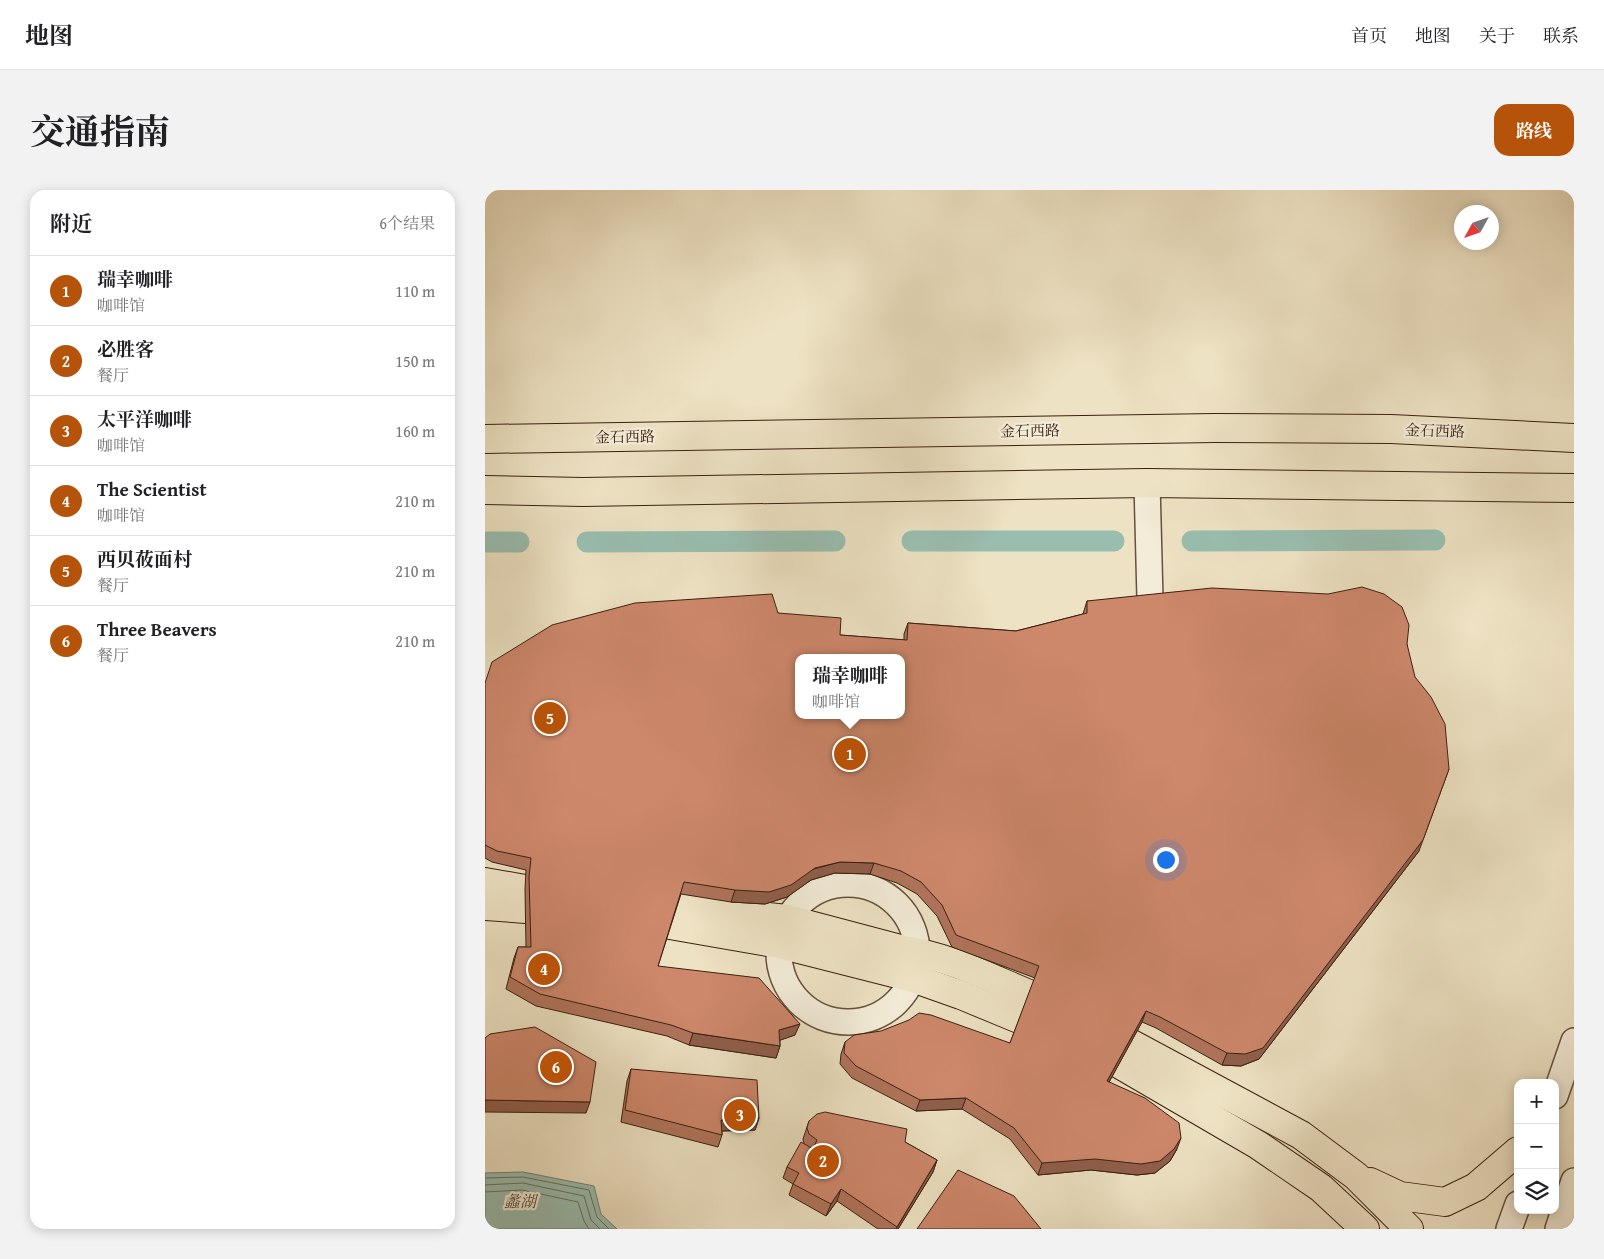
<!DOCTYPE html>
<html lang="zh">
<meta charset="utf-8">
<style>
:root{--surface:#fff;--page:#f2f2f2;--text:#202124;--muted:#757577;--line:#e0e0e0;--accent:#b45309}
body{margin:0;font-family:"Gentium Book Plus","Noto Serif SC",serif;background:var(--page);color:var(--text)}
.controls{position:absolute;right:15px;bottom:15px;display:grid;overflow:hidden;border-radius:10px;box-shadow:0 2px 12px #0003}
.controls button{width:45px;height:45px;display:grid;place-items:center;padding:0;border:0;border-bottom:1px solid var(--line);background:var(--surface);color:var(--text);font:25px sans-serif}
.compass{position:absolute;left:969px;top:15px;width:45px;height:45px;border-radius:50%;background:var(--surface);box-shadow:0 2px 12px #0003;rotate:230deg}
.you{position:absolute;left:680px;top:669px;width:18px;height:18px;margin:-12px;border:4px solid #fff;border-radius:50%;background:#1a73e8;box-shadow:0 0 0 8px #1a73e833}
.badge{display:grid;place-items:center;width:32px;height:32px;border-radius:50%;background:var(--accent);color:#fff;font-size:16px;font-weight:700}
.pin{position:absolute;translate:-50% -50%;border:2px solid #fff;box-shadow:0 1px 5px #0006}
.popup{position:absolute;left:310px;top:464px;width:110px;height:65px;box-sizing:border-box;display:grid;place-content:center;border-radius:10px;background:var(--surface);filter:drop-shadow(0 1px 4px #0005);font-size:16px;white-space:nowrap;color:var(--muted)}
.popup b{font-size:19px;color:var(--text)}
.popup::after{content:'';position:absolute;left:50%;top:100%;margin-left:-10px;border:10px solid transparent;border-top-color:var(--surface)}
.list{margin:0;padding:0;list-style:none}
h2{display:flex;justify-content:space-between;align-items:center;height:65px;margin:0;padding:0 20px;font-size:21px}
h2 small{font-size:16px;font-weight:400;color:var(--muted)}
.list li{display:grid;grid-template-columns:32px 1fr auto;gap:15px;align-items:center;box-sizing:border-box;height:70px;padding:0 20px;border-top:1px solid var(--line)}
.list b{display:block;font-size:19px;white-space:nowrap}
.list p{margin:0;font-size:16px;white-space:nowrap;color:var(--muted)}
.list em{font-size:16px;font-style:normal;color:var(--muted)}
.icon{flex:none;width:28px;height:28px;fill:none;stroke:currentColor;stroke-width:2;stroke-linecap:round;stroke-linejoin:round}
.map{position:relative;flex:none;width:1089px;height:1039px;overflow:hidden;border-radius:15px}
header{display:flex;align-items:center;gap:30px;box-sizing:border-box;height:70px;padding:0 25px;background:var(--surface);border-bottom:1px solid var(--line)}
header strong{font-size:24px}
nav{display:flex;gap:28px;margin-inline-start:auto;font-size:18px}
.intro{display:flex;align-items:center;justify-content:space-between;box-sizing:border-box;height:120px;padding:0 30px}
h1{margin:0;font-size:35px}
.button{padding:12px 22px;border-radius:15px;background:var(--accent);color:#fff;font-size:18px;font-weight:700}
main{display:flex;gap:30px;padding:0 30px}
aside{flex:1;background:var(--surface);border-radius:15px;box-shadow:0 2px 12px #0003}
.map>svg:first-child{display:block}
.water{fill:#99beb0;stroke:#737f70}
.lines{fill:none;stroke-linecap:round;stroke-linejoin:round}
.shore{stroke:#6a6f60;stroke-width:1}
.canal{stroke:#99beb0;stroke-width:21}
.minor-casing{stroke:#67503d;stroke-width:28}
.major-casing{stroke:#3a2010;stroke-width:30}
.minor{stroke:#f3ecd8;stroke-width:25}
.major{stroke:#ede2c3;stroke-width:28}
.wall{fill:#b0745c;stroke:#3a2010}
.shaded-wall{fill:#905e4b;stroke:#3a2010}
.building{fill:#cd876b;stroke:#3a2010;fill-rule:evenodd}
.labels{text-anchor:middle;stroke-width:4.5;stroke-linejoin:round;paint-order:stroke}
.street-label{font-size:15px;fill:#3a2010;stroke:#f3ecd8}
.water-label{font-size:16px;font-style:italic;fill:#564f40;stroke:#f3ecd8}
</style>
<header>
<strong>地图</strong>
<nav><a>首页</a><a>地图</a><a>关于</a><a>联系</a></nav>
</header>
<div class="intro"><h1>交通指南</h1><a class="button">路线</a></div>
<main>
<aside>
<h2>附近<small>6个结果</small></h2>
<ul class="list">
<li><span class="badge">1</span><div><b>瑞幸咖啡</b><p>咖啡馆</p></div><em>110 m</em></li>
<li><span class="badge">2</span><div><b>必胜客</b><p>餐厅</p></div><em>150 m</em></li>
<li><span class="badge">3</span><div><b>太平洋咖啡</b><p>咖啡馆</p></div><em>160 m</em></li>
<li><span class="badge">4</span><div><b>The Scientist</b><p>咖啡馆</p></div><em>210 m</em></li>
<li><span class="badge">5</span><div><b>西贝莜面村</b><p>餐厅</p></div><em>210 m</em></li>
<li><span class="badge">6</span><div><b>Three Beavers</b><p>餐厅</p></div><em>210 m</em></li>
</ul>
</aside>
<div class="map">
<svg width="1089" height="1039" viewBox="0 0 1089 1039">
<rect width="100%" height="100%" fill="#ede2c3"/>
<filter id="stains"><feTurbulence type="fractalNoise" baseFrequency=".004" numOctaves="4"/><feColorMatrix values="0 0 0 0 .2 0 0 0 0 .09 0 0 0 0 .02 0 0 0 .5 -.17"/></filter>
<radialGradient id="worn" r=".72"><stop offset=".6" stop-color="#630" stop-opacity="0"/><stop offset="1" stop-color="#630" stop-opacity=".3"/></radialGradient>
<path class="water" d="M38 982 109 996 116 1024 132 1039H0V983Z"/>
<g class="lines">
<g class="shore">
<path d="M0 988 38 987 104 1000 112 1027 124 1039"/>
<path d="M0 995 38 993 99 1006 106 1030 115 1039"/>
<path d="M0 1002 37 1000 93 1012 99 1031 104 1039"/>
</g>
<g class="canal">
<path d="M427 351H629"/>
<path d="M707 351 950 350"/>
<path d="M0 352H34"/>
<path d="M102 352 350 351"/>
</g>
<g class="minor-casing">
<g id="minor">
<path d="M662 293 665 409"/>
<circle cx="363" cy="763" r="69"/>
<path d="M1070 906 1089 851"/>
<path d="M1024 1039 1033 1014"/>
<path d="M1073 1039 1089 991"/>
</g>
</g>
<g class="major-casing">
<g id="major">
<path d="M0 249 730 238 906 239 1089 248"/>
<path d="M0 300 98 302 662 293 1089 298"/>
<path d="M0 692 40 699"/>
<path d="M0 716 41 719"/>
<path d="M191 717 302 729 419 760C462 766 503 787 544 804"/>
<path d="M185 735 294 754 428 788 476 805 534 829"/>
<path d="M645 853 816 945 871 986 924 1039"/>
<path d="M634 874 773 955 836 998 880 1039"/>
<path d="M885 992 915 1006 960 1012 991 997 1033 961"/>
</g>
</g>
<use href="#minor" class="minor"/>
<use href="#major" class="major"/>
</g>
<g class="wall">
<path d="M602 411 922 454 934 661 774 869 756 876 737 875 671 838 657 832 624 892 692 959 685 971 670 983 652 985 606 980 553 985 525 949 477 919 431 921 367 888 355 874 356 864 360 852 525 853 550 788 467 757 452 726 432 704 412 693 385 684 350 683 326 690 302 707 280 714 246 712 196 704 173 776 310 845 295 850V856L291 868 204 855 182 846 51 816 21 799 29 768 33 757H41L40 699 41 680 7 672 0 668V492L293 423 355 445 419 450V444L423 433 531 441 598 424Z"/>
<path d="M146 879 274 928 270 940 237 941V945L233 957 136 932 142 891Z"/>
<path d="M324 931 420 952 452 970 448 982 413 1039H393L352 1011 341 1026 304 1005 308 994 298 988 302 977 319 954 318 949Z"/>
</g>
<g class="shaded-wall">
<path d="M964 579 934 661 774 869 756 876 737 875 742 863Z"/>
<path d="M355 672 389 673 385 684 350 683 326 690 302 707 280 714 246 712 250 700Z"/>
<path d="M661 821 657 832 618 903 622 891Z"/>
<path d="M315 834 310 845 290 852 294 840Z"/>
<path d="M208 843 295 856 291 868 204 855Z"/>
<path d="M481 908 477 919 431 921 435 910Z"/>
<path d="M0 910 105 912 101 923 0 922Z"/>
<path d="M274 928 270 940 232 941 236 930Z"/>
<path d="M696 948 692 959 685 971 670 983 652 985 606 980 553 985 557 973Z"/>
<path d="M452 970 448 982 413 1039H411Z"/>
<path d="M356 999 352 1011 341 1026 346 1014Z"/>
</g>
<g class="building">
<path d="M877 397 899 404 917 417 924 435 922 454 930 487 946 507 960 534 964 579 938 650 778 858 760 864 742 863 675 827 661 821 622 891 660 908 694 933 696 948 689 959 675 971 656 974 610 969 557 973 529 938 481 908 435 910 371 876 359 863 360 852 369 845 396 841 424 830 434 823 446 825 525 853 554 776 471 745 457 715 436 692 416 681 389 673 355 672 330 678 306 695 284 702 250 700 199 692 173 776 274 788 315 834 294 840 295 856 208 843 186 835 55 804 25 787 33 757H46L44 687 46 668 12 661 0 655V493L7 472 67 435 150 413 287 404 293 423 356 428 355 445 422 450 423 433 531 441 602 423V411L727 398 843 404ZM314 468H416V525H314Z"/>
<path d="M50 837 111 872 105 912 0 910V848L5 844Z"/>
<path d="M146 879 272 890 274 928 236 930 237 945 140 920Z"/>
<path d="M340 922 422 939 420 952 452 970 412 1037 356 999 346 1014 308 994 314 983 302 977 316 952 328 959 332 950 324 944 322 938 324 931 332 924Z"/>
<path d="M473 980 529 1006 556 1039H432Z"/>
</g>
<g class="labels">
<g class="street-label">
<text transform="translate(545 241) rotate(-1)" y="5">金石西路</text>
<text transform="translate(950 241) rotate(2)" y="5">金石西路</text>
<text transform="translate(140 247) rotate(-1)" y="5">金石西路</text>
</g>
<g class="water-label">
<text x="35" y="1017">蠡湖</text>
</g>
</g>
<rect width="100%" height="100%" filter="url(#stains)"/>
<rect width="100%" height="100%" fill="url(#worn)"/>
</svg>
<div class="controls">
<button>+</button>
<button>−</button>
<button><svg class="icon" aria-label="layers" viewBox="0 0 24 24"><path d="M12 4l9 5-9 5-9-5zM3 14l9 5 9-5"/></svg></button>
</div>
<svg class="compass" viewBox="-18 -18 36 36"><path d="M0-13l5 13h-10z" fill="#e53935"/><path d="M0 13l5-13h-10z" fill="#757577"/></svg>
<div class="you"></div>
<div class="pin badge" style="left:365px;top:564px">1</div>
<div class="popup"><b>瑞幸咖啡</b>咖啡馆</div>
<div class="pin badge" style="left:338px;top:971px">2</div>
<div class="pin badge" style="left:255px;top:925px">3</div>
<div class="pin badge" style="left:59px;top:779px">4</div>
<div class="pin badge" style="left:65px;top:528px">5</div>
<div class="pin badge" style="left:71px;top:877px">6</div>
</div>
</main>
